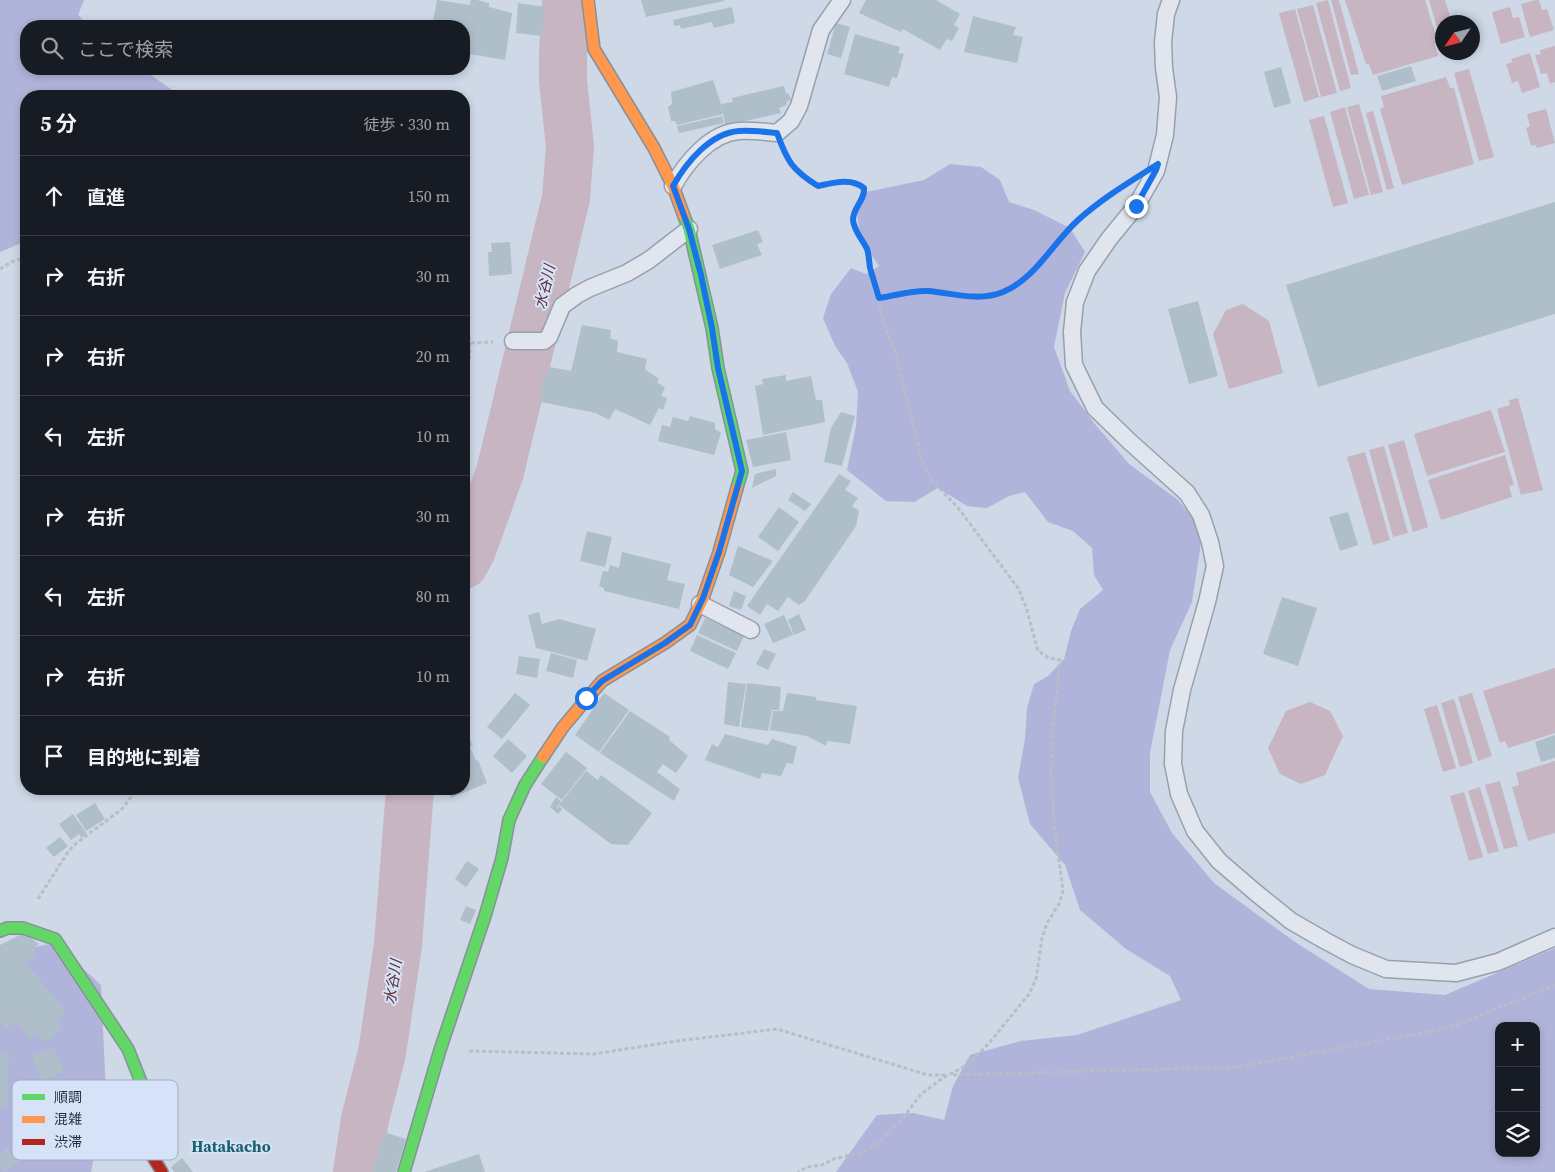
<!DOCTYPE html>
<html lang="ja">
<meta charset="utf-8">
<style>
:root{--surface:#171b24;--page:#20242c;--text:#f1f3f6;--muted:#9ea1a6;--line:#363941}
body{margin:0;font-family:"Source Serif 4","Noto Sans JP",serif;background:var(--page);color:var(--text)}
.controls{position:absolute;right:15px;bottom:15px;display:grid;overflow:hidden;border-radius:10px;box-shadow:0 2px 8px #0003}
.controls button{width:45px;height:45px;display:grid;place-items:center;padding:0;border:0;border-bottom:1px solid var(--line);background:var(--surface);color:var(--text);font:25px sans-serif}
.compass{position:absolute;left:1435px;top:15px;width:45px;height:45px;border-radius:50%;background:var(--surface);box-shadow:0 2px 8px #0003;rotate:235deg}
.stop{position:absolute;width:15px;height:15px;margin:-11px;border:4px solid #1a73e8;border-radius:50%;background:#fff}
.stop.end{background:#1a73e8;border-color:#fff;box-shadow:0 1px 5px #0008}
.list{margin:0;padding:0;list-style:none}
h2{display:flex;justify-content:space-between;align-items:center;height:65px;margin:0;padding:0 20px;font-size:21px}
h2 small{font-size:16px;font-weight:400;color:var(--muted)}
.list li{display:grid;grid-template-columns:32px 1fr auto;gap:15px;align-items:center;box-sizing:border-box;height:80px;padding:0 20px;border-top:1px solid var(--line)}
.list b{display:block;font-size:19px;white-space:nowrap}
.list em{font-size:16px;font-style:normal;color:var(--muted)}
.icon{flex:none;width:28px;height:28px;fill:none;stroke:currentColor;stroke-width:2;stroke-linecap:round;stroke-linejoin:round}
.map{position:relative;flex:none;width:1555px;height:1172px;overflow:hidden}
.search{position:absolute;background:var(--surface);box-shadow:0 2px 8px #0003;left:20px;top:20px;width:450px;height:55px;display:flex;align-items:center;gap:12px;box-sizing:border-box;padding:0 18px;border-radius:20px;color:var(--muted);font-size:19px}
.panel{position:absolute;background:var(--surface);box-shadow:0 2px 8px #0003;left:20px;top:90px;width:450px;height:705px;border-radius:20px}
.map>svg:first-child{display:block}
.green{fill:#b1b4da;fill-rule:evenodd}
.water{fill:#c7b5c2}
.lines{fill:none;stroke-linecap:round;stroke-linejoin:round}
.river{stroke:#c7b5c2;stroke-width:48}
.building{fill:#afbfca}
.lane-casing{stroke:#97a1ac;stroke-width:19}
.fast-casing{stroke:#87919b;stroke-width:14}
.slow-casing{stroke:#87919b;stroke-width:14}
.jam-casing{stroke:#87919b;stroke-width:14}
.path{stroke:#b7bec7;stroke-width:3;stroke-dasharray:4 2.5;stroke-linecap:butt}
.lane{stroke:#e1e6ee;stroke-width:16}
.fast{stroke:#63d668;stroke-width:11}
.slow{stroke:#ff974d;stroke-width:11}
.jam{stroke:#b3261e;stroke-width:11}
.route{stroke:#1a73e8;stroke-width:6}
.labels{text-anchor:middle;stroke-width:4;stroke-linejoin:round;paint-order:stroke}
.water-label{font-size:15px;font-style:italic;fill:#5d2d34;stroke:#d5e2f8}
.quarter-label{font-size:16px;font-weight:bold;fill:#1b616c;stroke:#d5e2f8}
.key{fill:#d5e2f8;stroke:#9eadc0;stroke-width:1}
.key-label{font-size:14px;fill:#1e303c}
</style>
<div class="map">
<svg width="1555" height="1172" viewBox="0 0 1555 1172">
<rect width="100%" height="100%" fill="#ced8e6"/>
<g class="green">
<path d="M0 0H84L78 15 90 26H26V69H142L181 96H26V241L0 252Z"/>
<path d="M950 164 981 167 1000 180 1009 202 1034 210 1070 228 1085 252 1065 293 1054 347 1070 391 1094 423 1129 464 1178 500 1203 530 1192 602 1170 650 1150 753V792L1172 833 1214 883 1295 942 1369 989 1445 995 1555 948V1172H836L877 1115 913 1113 944 1120 953 1086 970 1055 1021 1041 1077 1035 1181 1000 1170 976 1126 949 1080 910 1065 865 1030 824 1018 778 1025 739 1027 708 1034 684 1048 676 1064 659 1071 631 1080 609 1103 590 1094 575 1092 548 1073 531 1048 522 1025 492 1009 496 987 508 967 506 938 488 914 502 886 501 847 470 856 426 858 392 847 363 835 346 823 318 831 294 851 268 866 274 879 266 860 238 857 213 866 192 924 180ZM1499 1026H1536V1153H1499Z"/>
<path d="M55 943 101 985 106 1094 91 1172H0V971L29 948Z"/>
</g>
<g class="water">
<path d="M1328 0 1351 88 1340 91 1316 3Z"/>
<path d="M1331 0H1339L1359 74 1351 75Z"/>
<path d="M1345 0H1425L1438 43 1435 44 1438 56 1373 75 1369 64H1366Z"/>
<path d="M1429 0H1445L1452 22H1442V44Z"/>
<path d="M1536 0H1539L1542 10 1547 9 1554 30 1530 37 1521 4Z"/>
<path d="M1313 5 1337 93 1321 97 1297 9Z"/>
<path d="M1510 7 1513 18 1519 17 1525 37 1501 44 1492 12Z"/>
<path d="M1295 9 1319 97 1304 102 1279 13Z"/>
<path d="M1555 46V82L1550 84 1547 73 1541 74 1535 55 1541 54 1540 50Z"/>
<path d="M1530 53 1540 87 1522 93 1518 81 1512 83 1506 64 1513 62 1511 59Z"/>
<path d="M1469 69 1494 157 1479 161 1454 73Z"/>
<path d="M1446 77 1450 88H1454L1474 164 1402 185 1380 109 1384 107 1381 96Z"/>
<path d="M1359 104 1383 192 1371 195 1347 107Z"/>
<path d="M1345 107 1369 195 1354 199 1330 112Z"/>
<path d="M1546 109 1555 143 1537 148 1536 145 1531 146 1526 128 1530 126 1527 114Z"/>
<path d="M1373 111 1394 188 1387 190 1366 113Z"/>
<path d="M1324 116 1348 203 1333 207 1309 120Z"/>
<path d="M1243 304 1269 321 1283 373 1229 389 1213 334 1226 310Z"/>
<path d="M1518 398 1543 490 1521 495 1497 409 1510 405 1509 400Z"/>
<path d="M1491 410 1505 452 1427 476 1414 434Z"/>
<path d="M1404 440 1428 527 1413 532 1388 445Z"/>
<path d="M1384 446 1408 533 1393 537 1369 450Z"/>
<path d="M1365 452 1390 540 1373 545 1347 457Z"/>
<path d="M1505 455 1514 485 1509 486 1512 497 1441 520 1428 480Z"/>
<path d="M1555 668V733L1508 748 1505 741 1500 743 1483 691Z"/>
<path d="M1472 693 1492 756 1478 761 1458 697Z"/>
<path d="M1454 699 1473 763 1460 767 1441 703Z"/>
<path d="M1310 702 1330 711 1343 736 1325 775 1301 784 1280 774 1268 748 1286 711Z"/>
<path d="M1437 705 1456 768 1443 772 1424 709Z"/>
<path d="M1555 761V833L1528 841 1512 787 1519 785 1516 773Z"/>
<path d="M1500 781 1518 846 1504 849 1485 785Z"/>
<path d="M1480 787 1499 851 1488 854 1468 791Z"/>
<path d="M1464 792 1483 857 1469 861 1450 796Z"/>
</g>
<g class="lines">
<g class="river">
<path d="M464 565 472 550 500 472 566 198 570 146 563 81V54L566 0"/>
<path d="M357 1172 365 1119 382 1053 398 945 410 789"/>
</g>
</g>
<g class="building">
<path d="M437 0 470 5 471 0H477L489 3V7L512 13 505 60 464 53V26H432Z"/>
<path d="M641 0H724V1L646 17Z"/>
<path d="M866 0H936L960 14 954 25 959 28 952 41 947 39 940 50 903 29 901 32 859 13Z"/>
<path d="M518 3 545 7 542 36 516 33Z"/>
<path d="M732 7 735 23 714 28 712 22 681 29 680 25 674 26 673 20Z"/>
<path d="M973 16 1016 27 1013 35 1023 37 1017 63 964 52Z"/>
<path d="M407 21 432 25V26H407Z"/>
<path d="M836 23 850 27 841 58 827 54Z"/>
<path d="M855 34 900 47 898 53 904 54 897 78 892 77 889 87 844 74Z"/>
<path d="M1411 66 1416 81 1382 91 1377 76Z"/>
<path d="M1281 67 1291 103 1274 108 1264 72Z"/>
<path d="M713 80 720 101 723 114 677 125 675 121H671L668 107 672 104 671 92Z"/>
<path d="M784 86 786 93 789 94 791 100 786 102 787 105 779 108 781 113 727 125 725 123 721 104 733 102 732 98Z"/>
<path d="M722 116 724 123 679 133 677 126Z"/>
<path d="M1555 202V314L1318 387 1286 285Z"/>
<path d="M758 230 763 242 757 244 762 255 720 269 712 245Z"/>
<path d="M510 242 512 274 489 276 488 252H492L491 243Z"/>
<path d="M1198 301 1218 376 1189 384 1168 309Z"/>
<path d="M582 325 611 330 610 338 618 341 617 352 647 359 645 369 659 379 657 382 665 388 661 396 667 398 663 410 659 408 650 425 615 409 609 420 596 413 541 402 543 375 547 376 550 367 571 371Z"/>
<path d="M786 375V381L811 376 816 400H822L825 422 763 435 755 386 763 384 762 379Z"/>
<path d="M841 412 855 416 842 466 824 462 831 428Z"/>
<path d="M690 416 715 423V429L721 433 714 455 658 441 662 425 670 427 673 417 688 421Z"/>
<path d="M786 432 791 460 753 467 746 440Z"/>
<path d="M776 469V476L752 488 755 474Z"/>
<path d="M839 474 851 481 845 490 858 498 852 506 859 511 856 526 805 601 799 605 788 597 778 611 767 604 760 615 747 606Z"/>
<path d="M793 492 811 504 805 511 788 500Z"/>
<path d="M779 507 799 522 778 551 758 537Z"/>
<path d="M1348 512 1358 545 1340 551 1329 517Z"/>
<path d="M587 531 612 537 605 567 580 561Z"/>
<path d="M738 546 773 561 753 587 729 575Z"/>
<path d="M622 552 671 564 667 580 685 584 679 609 604 591V588L599 586 603 571 608 572 610 565 619 568Z"/>
<path d="M734 591 746 596 741 610 729 606Z"/>
<path d="M1282 597 1317 608 1298 666 1263 654Z"/>
<path d="M539 612 542 624 559 619 596 629 587 661 536 648 528 615Z"/>
<path d="M799 614 806 630 794 635 788 620Z"/>
<path d="M784 615 793 635 773 643 764 624Z"/>
<path d="M705 618 744 636 737 651 698 633Z"/>
<path d="M697 635 736 653 728 669 690 651Z"/>
<path d="M764 649 776 654 768 670 756 664Z"/>
<path d="M551 653 577 660 573 678 546 671Z"/>
<path d="M519 656 540 659 537 678 516 674Z"/>
<path d="M728 682 746 684 739 727 724 724Z"/>
<path d="M747 683 781 687 779 710H772L768 731 741 727Z"/>
<path d="M515 693 530 705 502 739 487 727Z"/>
<path d="M604 693 629 710 599 752 575 735Z"/>
<path d="M787 693 816 697V700L857 706 850 744 827 741 826 746 807 736 770 730 773 711H783Z"/>
<path d="M630 711 670 737 669 740 688 756 676 773 663 764 657 772 680 789 674 801 600 753Z"/>
<path d="M464 725 473 746 470 747 476 761 478 760 487 783 451 798 447 789H464Z"/>
<path d="M725 734 768 745 772 739 797 747 793 764 787 763 781 776 762 773 760 779 705 760 712 744 718 747Z"/>
<path d="M1555 735V758L1541 762 1535 742Z"/>
<path d="M508 739 527 756 512 773 493 756Z"/>
<path d="M566 752 587 768 562 800 541 784Z"/>
<path d="M586 771 598 780 601 775 652 813 628 845 611 844 559 805Z"/>
<path d="M556 797 561 801 556 809 559 806 562 809 558 814 550 807Z"/>
<path d="M95 803 105 819 86 831 76 815Z"/>
<path d="M73 814 87 834 81 838 79 834 71 840 59 824Z"/>
<path d="M60 837 68 846 54 857 46 848Z"/>
<path d="M467 861 479 869 466 887 455 879Z"/>
<path d="M466 906 476 910 470 924 460 920Z"/>
<path d="M24 933 39 944 33 948 36 956 26 964 66 1010 57 1021 63 1029 45 1042 37 1033 31 1039 15 1021 6 1029 0 1022V945Z"/>
<path d="M53 1047 64 1071 42 1080 32 1056Z"/>
<path d="M0 1053 9 1054 7 1107H0Z"/>
<path d="M384 1132 406 1139 396 1172H372Z"/>
<path d="M7 1148 18 1162 5 1172 0 1165V1154Z"/>
<path d="M479 1154 485 1172H424Z"/>
<path d="M182 1158 193 1172H174L171 1167Z"/>
</g>
<g class="lines">
<g class="lane-casing">
<g id="lane">
<path d="M1171 0 1166 14 1163 42 1164 68 1168 97 1165 135 1156 171 1136 206 1109 239 1087 271 1075 302 1072 332 1074 365 1095 408 1129 441 1187 493 1201 515 1210 542 1215 566 1207 602 1182 690 1174 731 1173 764 1179 794 1195 831 1219 861 1255 892 1291 921 1324 940 1352 955 1386 969 1456 973 1498 962 1555 937"/>
<path d="M673 186C686 163 710 133 739 131 751 130 765 132 777 133L791 121 799 106 821 30 842 0"/>
<path d="M513 341H544L549 337 562 306 577 295 590 288 627 273 649 260 689 229"/>
<path d="M700 604 751 630"/>
</g>
</g>
<g class="fast-casing">
<g id="fast">
<path d="M684 216 689 229 712 328 718 368 742 471 737 488"/>
<path d="M0 931 7 928H23L55 939 128 1049 143 1087 144 1098"/>
<path d="M404 1172 440 1050 485 916 502 858 509 820 525 785 543 757"/>
</g>
</g>
<g class="slow-casing">
<g id="slow">
<path d="M588 0 594 49 654 148 673 186 684 216"/>
<path d="M543 757 563 727 602 681 665 643 690 625 703 598 719 552 737 488"/>
</g>
</g>
<g class="jam-casing">
<path id="jam" d="M144 1098 151 1154 162 1172"/>
</g>
<g class="path">
<path d="M785 152C792 169 803 177 818 186 833 183 851 177 864 188V193L861 200 855 209 853 222 858 235 868 251 873 279 879 298 880 312 896 355 922 462 931 479 959 509 1018 588 1026 607 1038 651 1049 658 1060 660 1053 727 1051 771 1054 823 1063 891 1059 904 1047 923 1042 938 1036 979 1029 994 990 1042 969 1064 943 1078 921 1094 900 1122 878 1143 863 1152 834 1159 822 1165 807 1167 798 1172"/>
<path d="M0 269 11 262 26 257"/>
<path d="M879 298 927 291 951 295 978 297 1003 292 1022 281 1078 221 1118 190"/>
<path d="M464 324C474 343 469 362 464 382"/>
<path d="M471 343 493 342"/>
<path d="M38 899 68 852 74 845 122 809 137 789"/>
<path d="M469 1051 594 1054 677 1041 777 1029 928 1075H947"/>
<path d="M953 1075 1237 1067 1449 1028 1555 985"/>
</g>
<use href="#lane" class="lane"/>
<use href="#fast" class="fast"/>
<use href="#slow" class="slow"/>
<use href="#jam" class="jam"/>
</g>
<g class="lines">
<path class="route" d="M586 698 602 681 665 643 690 625 703 598 719 552 742 471 718 368 712 328 701 275 689 229 673 186C686 163 710 133 739 131 751 130 765 132 777 133 787 161 792 170 818 186 832 183 851 177 864 188 865 201 853 207 853 220 854 231 862 239 867 249 869 254 869 262 870 268 873 278 876 288 879 298 894 296 912 290 928 291 953 293 978 302 1003 292 1035 279 1053 243 1077 221 1101 199 1131 181 1158 164L1156 170 1136 206"/>
</g>
<g class="labels">
<g class="water-label">
<text transform="translate(545 287) rotate(-77)" y="5">水谷川</text>
<text transform="translate(393 982) rotate(-81)" y="5">水谷川</text>
</g>
<g class="quarter-label">
<text x="231" y="1152">Hatakacho</text>
</g>
</g>
<rect x="12" y="1080" width="166" height="80" rx="8" class="key"/>
<rect x="22" y="1094" width="23" height="6" fill="#63d668"/>
<rect x="22" y="1116" width="23" height="7" fill="#ff974d"/>
<rect x="22" y="1139" width="23" height="6" fill="#b3261e"/>
<g class="key-label">
<text x="54" y="1102">順調</text>
<text x="54" y="1124">混雑</text>
<text x="54" y="1147">渋滞</text>
</g>
</svg>
<div class="controls">
<button>+</button>
<button>−</button>
<button><svg class="icon" aria-label="layers" viewBox="0 0 24 24"><path d="M12 4l9 5-9 5-9-5zM3 14l9 5 9-5"/></svg></button>
</div>
<svg class="compass" viewBox="-18 -18 36 36"><path d="M0-13l5 13h-10z" fill="#e53935"/><path d="M0 13l5-13h-10z" fill="#9ea1a6"/></svg>
<div class="stop" style="left:586px;top:698px"></div>
<div class="stop end" style="left:1136px;top:206px"></div>
<div class="search"><svg class="icon" aria-label="search" viewBox="0 0 24 24"><circle cx="10" cy="10" r="6"/><path d="M15 15l6 6"/></svg>ここで検索</div>
<section class="panel">
<h2>5 分<small>徒歩 · 330 m</small></h2>
<ul class="list">
<li><svg class="icon" aria-label="ahead" viewBox="0 0 24 24"><path d="M12 20V5M6 11l6-6 6 6"/></svg><div><b>直進</b></div><em>150 m</em></li>
<li><svg class="icon" aria-label="right" viewBox="0 0 24 24"><path d="M7 20v-9h11M14 6l5 5-5 5"/></svg><div><b>右折</b></div><em>30 m</em></li>
<li><svg class="icon" aria-label="right" viewBox="0 0 24 24"><path d="M7 20v-9h11M14 6l5 5-5 5"/></svg><div><b>右折</b></div><em>20 m</em></li>
<li><svg class="icon" aria-label="left" viewBox="0 0 24 24"><path d="M17 20v-9H6M10 6l-5 5 5 5"/></svg><div><b>左折</b></div><em>10 m</em></li>
<li><svg class="icon" aria-label="right" viewBox="0 0 24 24"><path d="M7 20v-9h11M14 6l5 5-5 5"/></svg><div><b>右折</b></div><em>30 m</em></li>
<li><svg class="icon" aria-label="left" viewBox="0 0 24 24"><path d="M17 20v-9H6M10 6l-5 5 5 5"/></svg><div><b>左折</b></div><em>80 m</em></li>
<li><svg class="icon" aria-label="right" viewBox="0 0 24 24"><path d="M7 20v-9h11M14 6l5 5-5 5"/></svg><div><b>右折</b></div><em>10 m</em></li>
<li><svg class="icon" aria-label="arrive" viewBox="0 0 24 24"><path d="M6 21V4h12l-3 4 3 4H6"/></svg><div><b>目的地に到着</b></div></li>
</ul>
</section>
</div>
